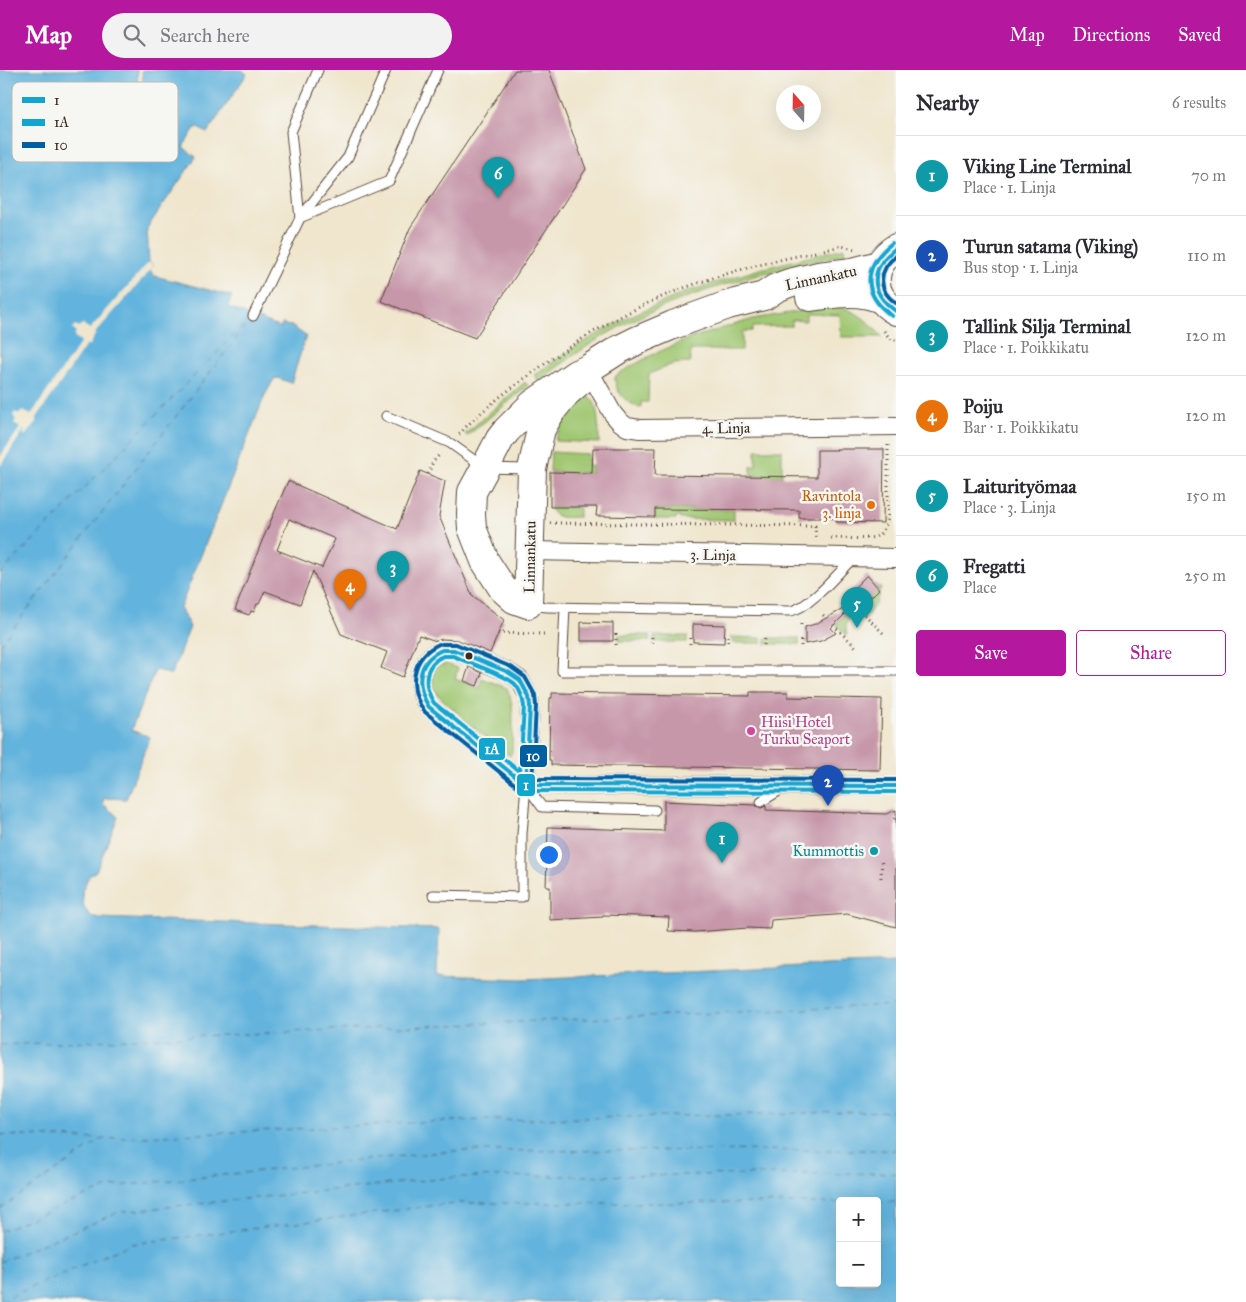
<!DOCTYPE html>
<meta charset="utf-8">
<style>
:root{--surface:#fff;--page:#f2f2f3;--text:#2b2b33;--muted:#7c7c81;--line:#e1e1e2;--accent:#b5179e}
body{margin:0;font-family:"IM FELL Great Primer",serif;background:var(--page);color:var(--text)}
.controls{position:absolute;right:15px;bottom:15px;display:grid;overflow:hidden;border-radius:5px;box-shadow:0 5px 20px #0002}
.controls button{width:45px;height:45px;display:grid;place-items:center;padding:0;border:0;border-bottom:1px solid var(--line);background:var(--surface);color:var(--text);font:25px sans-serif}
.compass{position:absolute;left:776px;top:15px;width:45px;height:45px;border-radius:50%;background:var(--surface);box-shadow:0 5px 20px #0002;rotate:340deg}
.you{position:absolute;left:548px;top:784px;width:18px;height:18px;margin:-12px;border:4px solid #fff;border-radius:50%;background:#1a73e8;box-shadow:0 0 0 8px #1a73e833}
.badge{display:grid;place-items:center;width:32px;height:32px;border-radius:50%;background:var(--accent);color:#fff;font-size:16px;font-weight:700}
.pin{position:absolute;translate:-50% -41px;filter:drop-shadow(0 1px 2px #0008)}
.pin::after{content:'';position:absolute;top:26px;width:18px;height:15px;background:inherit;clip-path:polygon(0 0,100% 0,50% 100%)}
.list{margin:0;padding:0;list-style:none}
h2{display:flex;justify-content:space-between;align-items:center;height:65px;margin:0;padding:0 20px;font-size:21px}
h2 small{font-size:16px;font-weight:400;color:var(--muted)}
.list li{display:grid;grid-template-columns:32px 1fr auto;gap:15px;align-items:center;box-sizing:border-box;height:80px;padding:0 20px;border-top:1px solid var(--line)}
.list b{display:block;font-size:19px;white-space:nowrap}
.list p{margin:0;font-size:16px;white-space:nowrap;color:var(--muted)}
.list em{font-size:16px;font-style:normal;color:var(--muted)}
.actions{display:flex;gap:10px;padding:15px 20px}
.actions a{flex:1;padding:11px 0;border:1px solid var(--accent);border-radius:5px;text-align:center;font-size:18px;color:var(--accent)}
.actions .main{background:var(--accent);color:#fff}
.icon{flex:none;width:28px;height:28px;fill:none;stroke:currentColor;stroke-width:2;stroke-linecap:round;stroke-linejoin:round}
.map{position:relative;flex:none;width:896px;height:1232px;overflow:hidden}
header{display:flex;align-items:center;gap:30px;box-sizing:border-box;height:70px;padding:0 25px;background:var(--accent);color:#fff}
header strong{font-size:24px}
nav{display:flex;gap:28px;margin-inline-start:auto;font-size:18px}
.search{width:350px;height:45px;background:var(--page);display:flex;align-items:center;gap:12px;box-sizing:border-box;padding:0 18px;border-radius:28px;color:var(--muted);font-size:19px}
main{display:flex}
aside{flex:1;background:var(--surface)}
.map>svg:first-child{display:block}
.green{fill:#a0c772;stroke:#6e7848}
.water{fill:#62b3dd;stroke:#4e6e7e;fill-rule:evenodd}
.pier{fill:#f0e6ce}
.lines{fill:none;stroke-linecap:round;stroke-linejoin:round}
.ferry{stroke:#495a61;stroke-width:1;stroke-dasharray:6 5;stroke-linecap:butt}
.building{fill:#c696a9;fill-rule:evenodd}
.service-casing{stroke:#564638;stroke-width:11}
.minor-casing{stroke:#564638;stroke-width:20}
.primary-casing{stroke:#564638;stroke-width:30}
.path{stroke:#564638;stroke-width:3;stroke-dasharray:1 4;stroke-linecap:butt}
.service{stroke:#fff;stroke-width:9}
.minor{stroke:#fff;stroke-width:18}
.primary{stroke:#fff;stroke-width:28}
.bus-1-casing{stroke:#f6f6f2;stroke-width:8}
.bus-2-casing{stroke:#f6f6f2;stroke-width:8}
.bus-3-casing{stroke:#f6f6f2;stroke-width:8}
.bus-1{stroke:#12a5d0;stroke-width:4}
.bus-2{stroke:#12a5d0;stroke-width:4}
.bus-3{stroke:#005ea1;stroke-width:4}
.food-dot{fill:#e8710a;stroke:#f6f6f2;stroke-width:2}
.bus-dot{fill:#3b2a1e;stroke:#f6f6f2;stroke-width:2}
.hotel-dot{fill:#d1479c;stroke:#f6f6f2;stroke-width:2}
.culture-dot{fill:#0f9aa8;stroke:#f6f6f2;stroke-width:2}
.labels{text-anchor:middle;stroke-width:5;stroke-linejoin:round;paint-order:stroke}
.street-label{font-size:15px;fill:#3b2a1e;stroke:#f6f6f2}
.food-label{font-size:15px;fill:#c56008;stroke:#f6f6f2;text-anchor:end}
.hotel-label{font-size:15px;fill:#b23c85;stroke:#f6f6f2;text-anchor:start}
.culture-label{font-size:15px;fill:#0d838f;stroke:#f6f6f2;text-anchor:end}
.key{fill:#f6f6f2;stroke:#beb9b2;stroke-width:1}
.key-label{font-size:14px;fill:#3b2a1e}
.line-badge{stroke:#f6f6f2;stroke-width:2}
.badge-label{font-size:14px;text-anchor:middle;font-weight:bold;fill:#fff}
</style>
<header>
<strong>Map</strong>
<div class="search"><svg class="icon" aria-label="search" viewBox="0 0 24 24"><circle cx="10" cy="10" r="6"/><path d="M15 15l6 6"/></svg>Search here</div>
<nav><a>Map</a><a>Directions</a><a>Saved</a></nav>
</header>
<main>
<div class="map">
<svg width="896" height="1232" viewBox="0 0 896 1232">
<rect width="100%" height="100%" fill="#f6f6f2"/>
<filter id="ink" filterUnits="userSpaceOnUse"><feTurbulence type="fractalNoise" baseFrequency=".02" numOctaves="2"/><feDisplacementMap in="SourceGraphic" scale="10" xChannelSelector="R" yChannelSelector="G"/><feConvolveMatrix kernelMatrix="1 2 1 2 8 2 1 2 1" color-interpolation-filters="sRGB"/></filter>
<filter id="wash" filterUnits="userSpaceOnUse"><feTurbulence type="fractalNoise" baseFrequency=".0096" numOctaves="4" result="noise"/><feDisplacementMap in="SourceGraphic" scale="20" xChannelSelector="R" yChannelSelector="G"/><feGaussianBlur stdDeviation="1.12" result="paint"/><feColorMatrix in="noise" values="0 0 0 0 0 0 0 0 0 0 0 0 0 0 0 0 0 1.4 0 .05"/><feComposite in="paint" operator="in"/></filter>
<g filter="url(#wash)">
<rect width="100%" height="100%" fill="#f0e6ce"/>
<g class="green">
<path d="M844 178 845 184C772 200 699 218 631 251 598 267 568 289 539 311L534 305 578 275 628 247 689 221 760 199Z"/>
<path d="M832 236C853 237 869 251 882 267H841L840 245 806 244V251L792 250V256L753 257 752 261 742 262V280H691L690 293 673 294 649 304 648 332H641V337C627 335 614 321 615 307L621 302 652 285 688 269 707 263 753 249Z"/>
<path d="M525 312 528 316 467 366 465 364Z"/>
<path d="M588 327C591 328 592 328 594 332 598 339 599 363 599 373L555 371 556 366 570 339 574 334 582 332Z"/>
<path d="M756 380H782V406H751V396H756Z"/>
<path d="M551 382 588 384V396H592V403L550 402Z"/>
<path d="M550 437H579V447C567 447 554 451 550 437Z"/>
<path d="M655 439 734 440V450L680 449 679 446H676V449H655Z"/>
<path d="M875 514 881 518 876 533 868 545 856 532 857 531 862 536 879 519Z"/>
<path d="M853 536 866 548 864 549C851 541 843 551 847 564L846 565 836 554Z"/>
<rect x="619" y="565" width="31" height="6"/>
<rect x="654" y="566" width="33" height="6"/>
<path d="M730 567 762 568V573H732V568Z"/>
<rect x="766" y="568" width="33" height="6"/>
<path d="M446 594 458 598 455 609 479 618 482 608 507 618C516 637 512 660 512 681L511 684 510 686 473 657 438 625 433 616V600L434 597Z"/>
</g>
<path class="water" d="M0 0H137L140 41 137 47 150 56 164 35 152 27 145 36 142 0H242L247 4 207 63 198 58H195L183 77 196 87 147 158 149 192 154 196 150 200 152 203 155 206 232 226 228 237 281 258 282 254 289 256 290 255 306 266 291 313 278 308 274 309 265 325 180 538 190 557 171 605 157 600 154 603 131 660 150 667 126 729 104 728 103 734 118 747 96 801 89 806 82 821 84 838 91 846 99 848 439 859 437 906 522 909 896 893V1232H0ZM840 1131H877V1213H840Z"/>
<path class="pier" d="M149 192 154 196 96 262 95 265 89 275H86L36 349V352L28 363 25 365 23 364 25 361 24 360 0 396V387L20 358 14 353 16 349 13 346 15 342 19 344 23 341 31 345 81 272 75 267 74 266 76 262 72 259 75 255 79 257 82 254 90 259Z"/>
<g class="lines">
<g class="ferry">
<path d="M0 504 249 250"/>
<path d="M0 575 251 249"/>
<path d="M0 975 896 935"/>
<path d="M0 1065 102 1069 450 1051 896 1041"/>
<path d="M877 1132H896"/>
<path d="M0 1139 101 1070"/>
<path d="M0 1161 108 1117 452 1081 896 1080"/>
<path d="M0 1192 119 1142 458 1107 896 1103"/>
<path d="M0 1231 131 1174 454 1133H840"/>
</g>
</g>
<g id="blocks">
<g class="building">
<path d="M515 0H549L586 99 475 268 381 231 410 158Z"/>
<path d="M593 378H656L655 405 817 407V380H837L836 379H884L883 453 836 452V448H799V440L655 439V447L596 446 597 437H550V402L592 403Z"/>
<path d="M420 401 445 411 439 446 472 525 504 550 490 583 458 570 442 569 436 571 419 565 403 607 381 598 387 582 341 564 313 501 300 534 265 521 259 534H257L254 542 251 541 249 545 235 540 262 471 288 411 397 459ZM289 449 335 469 322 498 277 480Z"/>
<path d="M867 505 879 519 862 536 849 523Z"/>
<path d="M847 537 849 540 831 558 836 563 821 571 805 574V557L815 554Z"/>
<path d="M581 552 613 553V571H581Z"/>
<path d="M693 554 725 555 724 573 693 572Z"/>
<path d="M469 597 482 603 477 616 464 611Z"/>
<path d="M750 622H788V627L882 629 880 700 551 695V690H549L550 628H552V623L750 626Z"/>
<path d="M664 731 755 735 761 738 766 736V740L886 744 896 740V857L847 844 771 850 770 859 748 858 695 862 668 861 669 847 603 845V847L550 850V817H546L548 757 664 761Z"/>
</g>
</g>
</g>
<g filter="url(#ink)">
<use href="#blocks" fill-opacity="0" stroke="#564638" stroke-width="1"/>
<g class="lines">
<g class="service-casing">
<g id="service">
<path d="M302 147 389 111 438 0"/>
<path d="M300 148 291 62 318 0"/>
<path d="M253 246 300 148 348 87 386 0"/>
<path d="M386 346 450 373 485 398 530 399"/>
<path d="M530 535 547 537 791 541C812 536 838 503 854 487"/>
<path d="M565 537 562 601H896"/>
<path d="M526 715 542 737 655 740"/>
<path d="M761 732 782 719"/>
<path d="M433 825 522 827V764L526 715"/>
</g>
</g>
<g class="minor-casing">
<g id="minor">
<path d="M588 299 613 344 619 351 627 357 640 359 896 356"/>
<path d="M530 481 896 488"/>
<path d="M442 580H454L508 602 520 610 529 627 530 636 526 715 429 637C414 619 418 587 442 580Z"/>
<path d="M526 715 896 716"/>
</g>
</g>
<g class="primary-casing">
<g id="primary">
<path d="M896 178C870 194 868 226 896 241"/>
<path d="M810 227C835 224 856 219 881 229"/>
<path d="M588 299 580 311 567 322 552 340 541 359 532 399 528 534 514 529 503 519 485 491 472 458 471 444 472 422 485 398 500 369 507 360 533 334 576 304 588 299 618 280 638 270 673 255 728 235 764 226 776 218 789 213 818 206 853 202 879 195"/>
</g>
</g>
<g class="path">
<path d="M884 261 891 270H896"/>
<path d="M459 364C482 340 508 320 535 301 584 265 637 234 695 214 743 197 793 187 842 176L854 179"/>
<path d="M428 404 433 392 441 383"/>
<path d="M550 453 815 456 816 468H818"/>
<path d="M831 468C841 468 870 470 877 466 883 463 886 455 888 449V372"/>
<path d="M845 524 847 527"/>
<path d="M854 534 883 563"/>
<path d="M823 545 826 548"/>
<path d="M801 554V557"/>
<path d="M833 555 856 577"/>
<path d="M498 563 544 564"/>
<path d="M728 566V575"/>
<path d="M652 573V565"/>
<path d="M690 574V565"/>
<path d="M616 575V564"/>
<path d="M764 575 765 566"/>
<path d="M801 576V567"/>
<path d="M894 749 896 747"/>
<path d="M881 808 882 789"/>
</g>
<use href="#service" class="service"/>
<use href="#minor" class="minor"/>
<use href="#primary" class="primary"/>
<g class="bus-1-casing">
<g id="bus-1">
<path d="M896 178C870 198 868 222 896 241"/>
<path d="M442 580H454L508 602 520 610 529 627 530 636 526 715 429 637C415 615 417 591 442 580Z"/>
<path d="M526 715 896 716"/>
</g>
</g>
<g class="bus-2-casing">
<g id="bus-2">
<path d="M892 173C863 196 861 224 892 246"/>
<path d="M443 586H453C466 592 506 605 515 614 520 620 523 629 524 636L520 702 434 633C423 616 423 595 443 586Z"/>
<path d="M526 721 896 722"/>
</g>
</g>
<g class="bus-3-casing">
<g id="bus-3">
<path d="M896 186C878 200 877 220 896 233"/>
<path d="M439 574C411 587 407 618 425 642L522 720 526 721 529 720 532 715 536 636 535 625 525 607 511 597 456 574H442"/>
<path d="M526 709 896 710"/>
</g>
</g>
<use href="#bus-1" class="bus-1"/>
<use href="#bus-2" class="bus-2"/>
<use href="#bus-3" class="bus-3"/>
</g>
</g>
<circle class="food-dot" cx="871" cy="435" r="5"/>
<circle class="bus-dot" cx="469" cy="586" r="4.5"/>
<circle class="hotel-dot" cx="751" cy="661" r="5"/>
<circle class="culture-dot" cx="874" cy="781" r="5"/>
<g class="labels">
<g class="street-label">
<text transform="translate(821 208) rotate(-12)" y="5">Linnankatu</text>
<text transform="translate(726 358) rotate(-1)" y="5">4. Linja</text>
<text transform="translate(713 485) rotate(1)" y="5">3. Linja</text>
<text transform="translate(530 487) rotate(-89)" y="5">Linnankatu</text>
</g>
<g class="food-label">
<text x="861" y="431">Ravintola<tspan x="861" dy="17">3. linja</tspan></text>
</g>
<g class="hotel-label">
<text x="761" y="657">Hiisi Hotel<tspan x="761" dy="17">Turku Seaport</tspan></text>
</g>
<g class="culture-label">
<text x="864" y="786">Kummottis</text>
</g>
</g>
<rect x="12" y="12" width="166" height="80" rx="8" class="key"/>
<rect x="22" y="27" width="23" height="6" fill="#12a5d0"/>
<rect x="22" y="49" width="23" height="7" fill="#12a5d0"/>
<rect x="22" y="72" width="23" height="6" fill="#005ea1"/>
<g class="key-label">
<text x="54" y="35">1</text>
<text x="54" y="57">1A</text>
<text x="54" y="80">10</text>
</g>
<g class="line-badge">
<rect x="478" y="667" width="28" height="24" rx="5" fill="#12a5d0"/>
<rect x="519" y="674" width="29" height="24" rx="5" fill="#005ea1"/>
<rect x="516" y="703" width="20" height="24" rx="5" fill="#12a5d0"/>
</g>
<g class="badge-label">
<text x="492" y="684">1A</text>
<text x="533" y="691">10</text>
<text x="526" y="720">1</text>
</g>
</svg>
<div class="controls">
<button>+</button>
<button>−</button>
</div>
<svg class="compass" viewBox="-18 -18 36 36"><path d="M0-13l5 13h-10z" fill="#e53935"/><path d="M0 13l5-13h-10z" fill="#7c7c81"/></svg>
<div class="you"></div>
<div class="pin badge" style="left:722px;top:793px;background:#0f9aa8">1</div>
<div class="pin badge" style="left:828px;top:736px;background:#1a4fb4">2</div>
<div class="pin badge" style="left:393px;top:522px;background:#0f9aa8">3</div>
<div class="pin badge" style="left:350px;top:540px;background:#e8710a">4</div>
<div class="pin badge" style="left:857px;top:558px;background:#0f9aa8">5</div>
<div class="pin badge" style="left:498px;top:128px;background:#0f9aa8">6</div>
</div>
<aside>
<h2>Nearby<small>6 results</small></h2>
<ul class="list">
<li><span class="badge" style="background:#0f9aa8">1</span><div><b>Viking Line Terminal</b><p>Place · 1. Linja</p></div><em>70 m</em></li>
<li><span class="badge" style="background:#1a4fb4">2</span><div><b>Turun satama (Viking)</b><p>Bus stop · 1. Linja</p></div><em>110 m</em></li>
<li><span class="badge" style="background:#0f9aa8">3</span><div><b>Tallink Silja Terminal</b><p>Place · 1. Poikkikatu</p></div><em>120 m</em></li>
<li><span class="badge" style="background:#e8710a">4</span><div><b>Poiju</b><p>Bar · 1. Poikkikatu</p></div><em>120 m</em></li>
<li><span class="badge" style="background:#0f9aa8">5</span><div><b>Laiturityömaa</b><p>Place · 3. Linja</p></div><em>150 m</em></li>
<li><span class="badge" style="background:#0f9aa8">6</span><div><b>Fregatti</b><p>Place</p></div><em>250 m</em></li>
</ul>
<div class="actions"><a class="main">Save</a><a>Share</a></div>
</aside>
</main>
